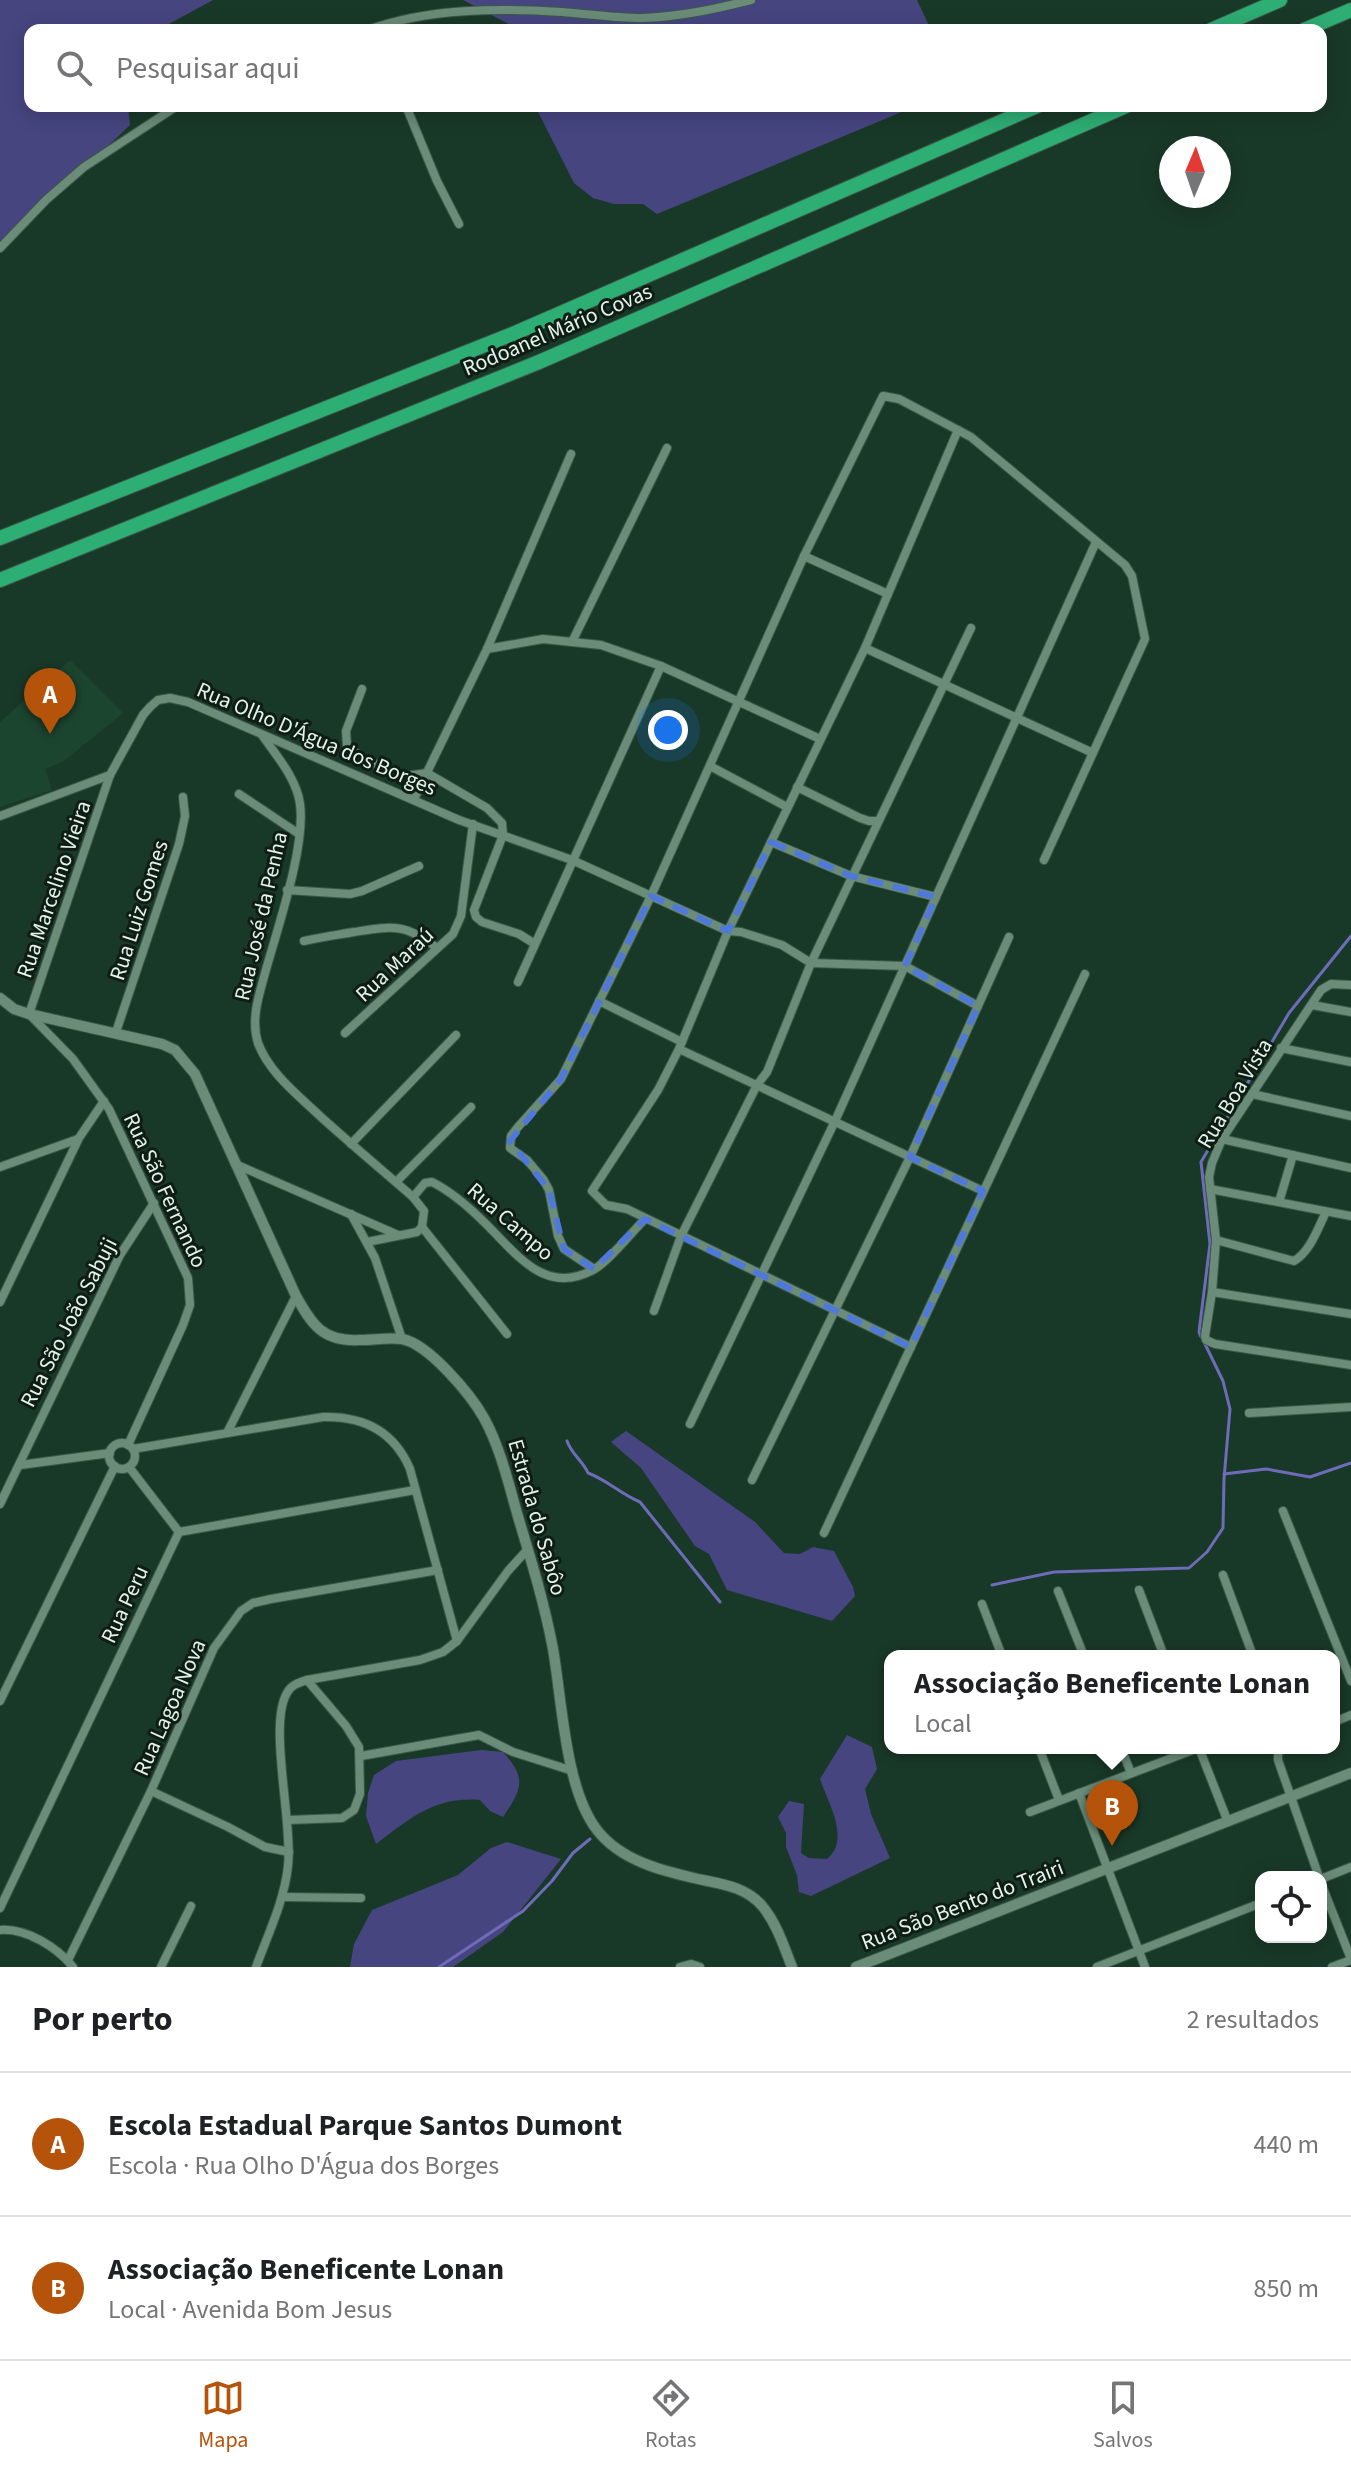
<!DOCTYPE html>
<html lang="pt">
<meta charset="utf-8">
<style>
:root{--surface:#fff;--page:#f2f2f2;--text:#202124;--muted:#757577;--line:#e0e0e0;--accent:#b45309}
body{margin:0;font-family:"Source Sans 3",sans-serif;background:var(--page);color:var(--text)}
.controls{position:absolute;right:24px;bottom:24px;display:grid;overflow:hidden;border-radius:16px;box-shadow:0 4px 20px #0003}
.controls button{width:72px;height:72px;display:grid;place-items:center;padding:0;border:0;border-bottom:2px solid var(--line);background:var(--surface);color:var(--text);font:40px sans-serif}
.compass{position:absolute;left:1159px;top:136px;width:72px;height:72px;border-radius:50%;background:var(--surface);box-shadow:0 4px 20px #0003;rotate:2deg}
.you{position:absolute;left:668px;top:730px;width:28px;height:28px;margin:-20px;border:6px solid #fff;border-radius:50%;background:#1a73e8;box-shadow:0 0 0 12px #1a73e833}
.badge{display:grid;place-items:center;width:52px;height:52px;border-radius:50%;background:var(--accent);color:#fff;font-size:26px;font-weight:700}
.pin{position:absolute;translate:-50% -66px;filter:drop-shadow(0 2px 4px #0008)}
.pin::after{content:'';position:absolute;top:42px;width:28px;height:24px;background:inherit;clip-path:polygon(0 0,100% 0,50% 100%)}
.popup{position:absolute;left:884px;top:1650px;width:456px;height:104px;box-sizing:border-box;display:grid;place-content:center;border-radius:16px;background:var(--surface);filter:drop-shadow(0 2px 6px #0005);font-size:26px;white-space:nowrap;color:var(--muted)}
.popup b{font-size:30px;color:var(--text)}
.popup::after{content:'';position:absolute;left:50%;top:100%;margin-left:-16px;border:16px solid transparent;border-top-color:var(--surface)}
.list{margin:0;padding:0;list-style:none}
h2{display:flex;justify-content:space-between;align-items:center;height:104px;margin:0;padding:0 32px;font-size:34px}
h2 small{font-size:26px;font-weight:400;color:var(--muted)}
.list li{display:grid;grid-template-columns:52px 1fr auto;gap:24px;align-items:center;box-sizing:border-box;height:144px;padding:0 32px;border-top:2px solid var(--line)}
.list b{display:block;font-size:30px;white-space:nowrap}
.list p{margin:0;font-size:26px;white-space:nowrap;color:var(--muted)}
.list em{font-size:26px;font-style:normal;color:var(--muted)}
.icon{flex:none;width:44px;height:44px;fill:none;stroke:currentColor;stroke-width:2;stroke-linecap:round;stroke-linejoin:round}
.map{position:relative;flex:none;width:1351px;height:1967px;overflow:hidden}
.search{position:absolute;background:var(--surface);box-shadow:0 4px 20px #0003;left:24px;right:24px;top:24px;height:88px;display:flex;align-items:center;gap:20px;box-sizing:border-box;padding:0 28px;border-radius:16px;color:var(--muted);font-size:30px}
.sheet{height:392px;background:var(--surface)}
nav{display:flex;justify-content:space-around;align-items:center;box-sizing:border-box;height:112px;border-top:2px solid var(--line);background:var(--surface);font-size:22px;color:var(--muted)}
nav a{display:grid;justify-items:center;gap:4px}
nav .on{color:var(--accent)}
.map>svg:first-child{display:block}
.built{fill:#1c4530}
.green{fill:#474580}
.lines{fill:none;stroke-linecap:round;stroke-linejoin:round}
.stream{stroke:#6e6cb9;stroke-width:3}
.minor-casing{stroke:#3b5749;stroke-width:10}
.tertiary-casing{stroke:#3b5749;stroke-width:12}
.motorway-casing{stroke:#3b5749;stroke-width:16}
.minor{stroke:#6a8c78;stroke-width:8}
.tertiary{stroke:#6a8c78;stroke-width:10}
.motorway{stroke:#2dae74;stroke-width:14}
.marked{fill:none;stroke:#4e78dc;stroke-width:6;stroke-dasharray:16 10;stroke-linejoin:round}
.labels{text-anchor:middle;stroke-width:6;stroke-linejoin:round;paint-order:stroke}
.street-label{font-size:22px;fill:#e3f5ea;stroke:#0f1d15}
</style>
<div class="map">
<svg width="1351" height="1967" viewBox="0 0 1351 1967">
<rect width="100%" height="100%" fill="#193928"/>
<path class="built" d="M70 660 123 713 64 761 45 769 52 790 0 807V722Z"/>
<g class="green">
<path d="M0 0H213L158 30H30V106H128L130 125 0 249Z"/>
<path d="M463 0H917L931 30H520Z"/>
<path d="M535 106H916L657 214 643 204H614L593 198 574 183Z"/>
<path d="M626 1431 755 1522 784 1553 800 1554 813 1547 834 1551 853 1587 855 1596 832 1621 727 1590 709 1554 695 1546 641 1468 611 1442Z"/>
<path d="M847 1735 872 1747 877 1769 865 1789 871 1814 890 1858 811 1896 799 1892 797 1875 786 1847V1833L778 1817 789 1801 804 1804 801 1853 809 1858 827 1859C851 1839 828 1803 820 1779Z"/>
<path d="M481 1750 503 1752C528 1779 521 1790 503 1817L490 1811 480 1800C435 1796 409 1819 376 1844L366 1816 368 1793 374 1775 396 1761Z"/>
<path d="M507 1842 561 1859 503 1932 453 1967H350L354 1944 372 1910 458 1875 491 1848Z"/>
</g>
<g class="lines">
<g class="stream">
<path d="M1201 1337 1199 1332 1210 1244 1201 1162 1289 1013 1351 936"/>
<path d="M567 1441C572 1455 583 1461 588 1473 607 1480 621 1494 640 1502L720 1602"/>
<path d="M1224 1474 1266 1469 1310 1477 1351 1463"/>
<path d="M992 1585 1054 1572 1189 1568 1207 1552 1223 1528 1224 1479 1230 1409 1223 1381 1205 1344"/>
<path d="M439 1967 523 1911 552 1881 573 1853 590 1839"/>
</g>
<g class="minor-casing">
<g id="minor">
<path d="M368 30C428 8 500 8 562 12 589 14 615 18 642 18 679 17 715 9 751 0"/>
<path d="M406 106 437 181 459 224"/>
<path d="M0 248 46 200 84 167 177 106"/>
<path d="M804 556 888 594"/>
<path d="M572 642 667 448"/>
<path d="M865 648 1093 753"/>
<path d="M487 649 543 639 601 645 661 666 820 739"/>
<path d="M362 689 346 731 347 746 365 760 406 776 427 773 487 808 502 823 503 835 474 910 476 917 482 922 519 934 535 944"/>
<path d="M262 735C276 755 297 779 300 804 306 848 276 932 264 977 258 998 251 1021 258 1043 269 1073 299 1096 321 1117 351 1144 383 1171 413 1197L424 1211 422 1227 417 1232 367 1242"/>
<path d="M710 766 787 807"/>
<path d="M110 775 29 1014 73 1059 109 1109 188 1278 190 1305 183 1325 128 1445"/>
<path d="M797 787 860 818 869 821H878"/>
<path d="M239 794 299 834"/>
<path d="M414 799 487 649 571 454"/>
<path d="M0 816 110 775 143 715 150 707 158 700 170 698 188 702 459 820 572 860 728 931 741 932 782 945 811 963 905 966 978 1006"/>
<path d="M771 842 851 876 936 897"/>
<path d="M287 890 350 894 362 891 419 866"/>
<path d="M304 941C321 937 337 935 354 932 393 926 405 923 437 948"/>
<path d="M518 982 661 666"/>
<path d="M1351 985 1331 984 1321 990 1222 1139 1212 1163 1209 1177 1216 1240 1212 1292 1205 1336 1206 1340 1215 1344 1351 1365"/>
<path d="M599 1001 682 1042"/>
<path d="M1312 1005 1351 1012"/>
<path d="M116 1032 179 844 185 816 183 797"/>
<path d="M345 1033 453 934 461 916 473 824"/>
<path d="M1281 1048 1351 1062"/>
<path d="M679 1049 983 1191"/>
<path d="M1252 1094 1351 1116"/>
<path d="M1222 1139 1351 1168"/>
<path d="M351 1144 456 1035"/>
<path d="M235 1164 398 1235"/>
<path d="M0 1167 78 1139"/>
<path d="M396 1182 471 1107"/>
<path d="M1210 1189 1351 1216"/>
<path d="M413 1197 425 1183 432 1182C452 1192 469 1207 485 1223 516 1253 544 1296 593 1270 608 1262 632 1232 645 1219"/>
<path d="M1279 1202 1293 1155"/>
<path d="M351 1214 375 1258 402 1339"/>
<path d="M422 1227 507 1334"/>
<path d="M1216 1240 1294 1261C1310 1252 1318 1228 1326 1212"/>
<path d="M594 1269 564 1249 558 1236 549 1190 543 1179 527 1160 510 1148 511 1136 518 1127 561 1079 651 896 804 556 883 396 899 399 971 437 1125 565 1132 576 1145 639 1044 860"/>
<path d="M1212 1292 1351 1314"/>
<path d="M0 1302 79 1138 104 1101"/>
<path d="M654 1311 681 1236 757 1085 767 1072 811 963 971 628"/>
<path d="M911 1347 627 1209 606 1205 592 1191 658 1090 679 1049 728 931 865 648 958 430"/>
<path d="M1249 1413 1351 1407"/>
<path d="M690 1424 835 1121 1096 542"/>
<path d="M227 1433 296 1296"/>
<circle cx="122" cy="1456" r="13"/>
<path d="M133 1449 323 1417C363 1416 394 1431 410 1469L457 1641"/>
<path d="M20 1465 110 1453"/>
<path d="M129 1467 179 1532"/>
<path d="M752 1480 910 1157 1009 937"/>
<path d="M0 1504 120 1255 154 1203"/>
<path d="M1283 1511 1351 1681"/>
<path d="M824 1533 1085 974"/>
<path d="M1223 1575 1253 1656"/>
<path d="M1139 1590 1164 1656"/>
<path d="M1058 1591 1084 1656"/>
<path d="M982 1604 1002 1656"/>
<path d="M0 1701 115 1466"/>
<path d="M1334 1722 1351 1715"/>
<path d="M1039 1748 1059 1800"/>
<path d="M1121 1748 1131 1773"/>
<path d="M1199 1748 1228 1822"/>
<path d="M1282 1748 1278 1754V1760L1319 1877"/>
<path d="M361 1756 479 1735 513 1752 573 1771"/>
<path d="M151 1791 228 1827 265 1847 289 1852"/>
<path d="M1079 1793 1145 1967"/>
<path d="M1030 1812 1198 1748"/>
<path d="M288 1820 342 1818 354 1810 360 1794 359 1747 346 1726 307 1680"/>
<path d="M1321 1879 1351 1867"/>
<path d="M1321 1883 1351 1959"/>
<path d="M283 1897 361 1898"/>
<path d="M0 1908 179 1532 415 1490"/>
<path d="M0 1930C26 1928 57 1947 73 1967"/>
<path d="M68 1960 151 1791 214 1648 241 1611 253 1603 271 1599 438 1570"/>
<path d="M161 1967 191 1906"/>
<path d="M256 1967C268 1934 284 1902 288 1866 293 1823 268 1724 287 1693 291 1685 298 1683 307 1680L420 1660 443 1652 457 1641 508 1571 528 1549"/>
<path d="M680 1967 691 1964 700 1967"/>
<path d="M1097 1967 1261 1903"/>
<path d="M1332 1967 1351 1960"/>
</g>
</g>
<g class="tertiary-casing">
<g id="tertiary">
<path d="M0 998 14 1009 29 1014 162 1044 175 1050 195 1074 296 1296C312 1325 323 1342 360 1340 374 1340 388 1337 402 1339 429 1344 471 1395 484 1418 501 1449 509 1486 519 1520 532 1563 545 1606 553 1649 562 1700 565 1789 597 1830 621 1861 663 1871 698 1879 722 1884 747 1887 763 1907 777 1924 784 1947 792 1967"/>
<path d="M856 1967 1351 1773"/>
</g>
</g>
<g class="motorway-casing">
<g id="motorway">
<path d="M1211 30 1280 0"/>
<path d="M1304 30 1351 10"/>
<path d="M0 538 515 333 1037 106"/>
<path d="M0 580 539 362 1126 106"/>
</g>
</g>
<use href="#minor" class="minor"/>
<use href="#tertiary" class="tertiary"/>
<use href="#motorway" class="motorway"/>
</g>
<path class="marked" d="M771 842 851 876 936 897 905 966 978 1006 910 1157 983 1191 911 1347 645 1219 594 1269 564 1249 549 1190 510 1141 561 1079 651 896 728 931Z"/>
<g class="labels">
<g class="street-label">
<text transform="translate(557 329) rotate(-23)" y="8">Rodoanel Mário Covas</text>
<text transform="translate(317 738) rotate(23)" y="8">Rua Olho D'Água dos Borges</text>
<text transform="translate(53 889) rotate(-71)" y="8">Rua Marcelino Vieira</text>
<text transform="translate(138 910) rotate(-72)" y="8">Rua Luiz Gomes</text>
<text transform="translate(260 916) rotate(-77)" y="8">Rua José da Penha</text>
<text transform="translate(394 964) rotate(-43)" y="8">Rua Maraú</text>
<text transform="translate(1234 1093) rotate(-59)" y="8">Rua Boa Vista</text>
<text transform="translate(166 1190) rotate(65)" y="8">Rua São Fernando</text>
<text transform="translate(511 1221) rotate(41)" y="8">Rua Campo</text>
<text transform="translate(68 1322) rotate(-63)" y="8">Rua São João Sabuji</text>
<text transform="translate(538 1517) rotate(74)" y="8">Estrada do Sabôo</text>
<text transform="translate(124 1604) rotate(-65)" y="8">Rua Peru</text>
<text transform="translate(169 1707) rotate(-66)" y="8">Rua Lagoa Nova</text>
<text transform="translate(962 1904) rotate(-21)" y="8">Rua São Bento do Trairi</text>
</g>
</g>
</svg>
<div class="controls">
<button><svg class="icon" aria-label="locate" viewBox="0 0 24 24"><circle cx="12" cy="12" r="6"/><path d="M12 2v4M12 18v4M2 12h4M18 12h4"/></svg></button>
</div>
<svg class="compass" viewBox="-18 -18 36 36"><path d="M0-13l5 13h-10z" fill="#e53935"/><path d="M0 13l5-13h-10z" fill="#757577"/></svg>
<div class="you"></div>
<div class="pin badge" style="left:50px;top:734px">A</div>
<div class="pin badge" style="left:1112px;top:1846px">B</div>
<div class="popup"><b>Associação Beneficente Lonan</b>Local</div>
<div class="search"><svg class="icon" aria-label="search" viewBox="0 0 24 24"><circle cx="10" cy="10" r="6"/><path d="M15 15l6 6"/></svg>Pesquisar aqui</div>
</div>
<section class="sheet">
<h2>Por perto<small>2 resultados</small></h2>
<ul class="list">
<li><span class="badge">A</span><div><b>Escola Estadual Parque Santos Dumont</b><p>Escola · Rua Olho D'Água dos Borges</p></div><em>440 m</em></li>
<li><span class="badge">B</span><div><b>Associação Beneficente Lonan</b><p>Local · Avenida Bom Jesus</p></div><em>850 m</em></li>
</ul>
</section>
<nav>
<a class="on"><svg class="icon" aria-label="map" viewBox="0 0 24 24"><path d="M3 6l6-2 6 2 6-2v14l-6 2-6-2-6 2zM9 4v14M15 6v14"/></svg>Mapa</a>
<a><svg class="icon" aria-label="directions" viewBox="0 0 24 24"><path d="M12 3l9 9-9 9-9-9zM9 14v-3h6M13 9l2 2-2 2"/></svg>Rotas</a>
<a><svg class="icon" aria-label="saved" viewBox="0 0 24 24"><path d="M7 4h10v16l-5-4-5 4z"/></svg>Salvos</a>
</nav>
